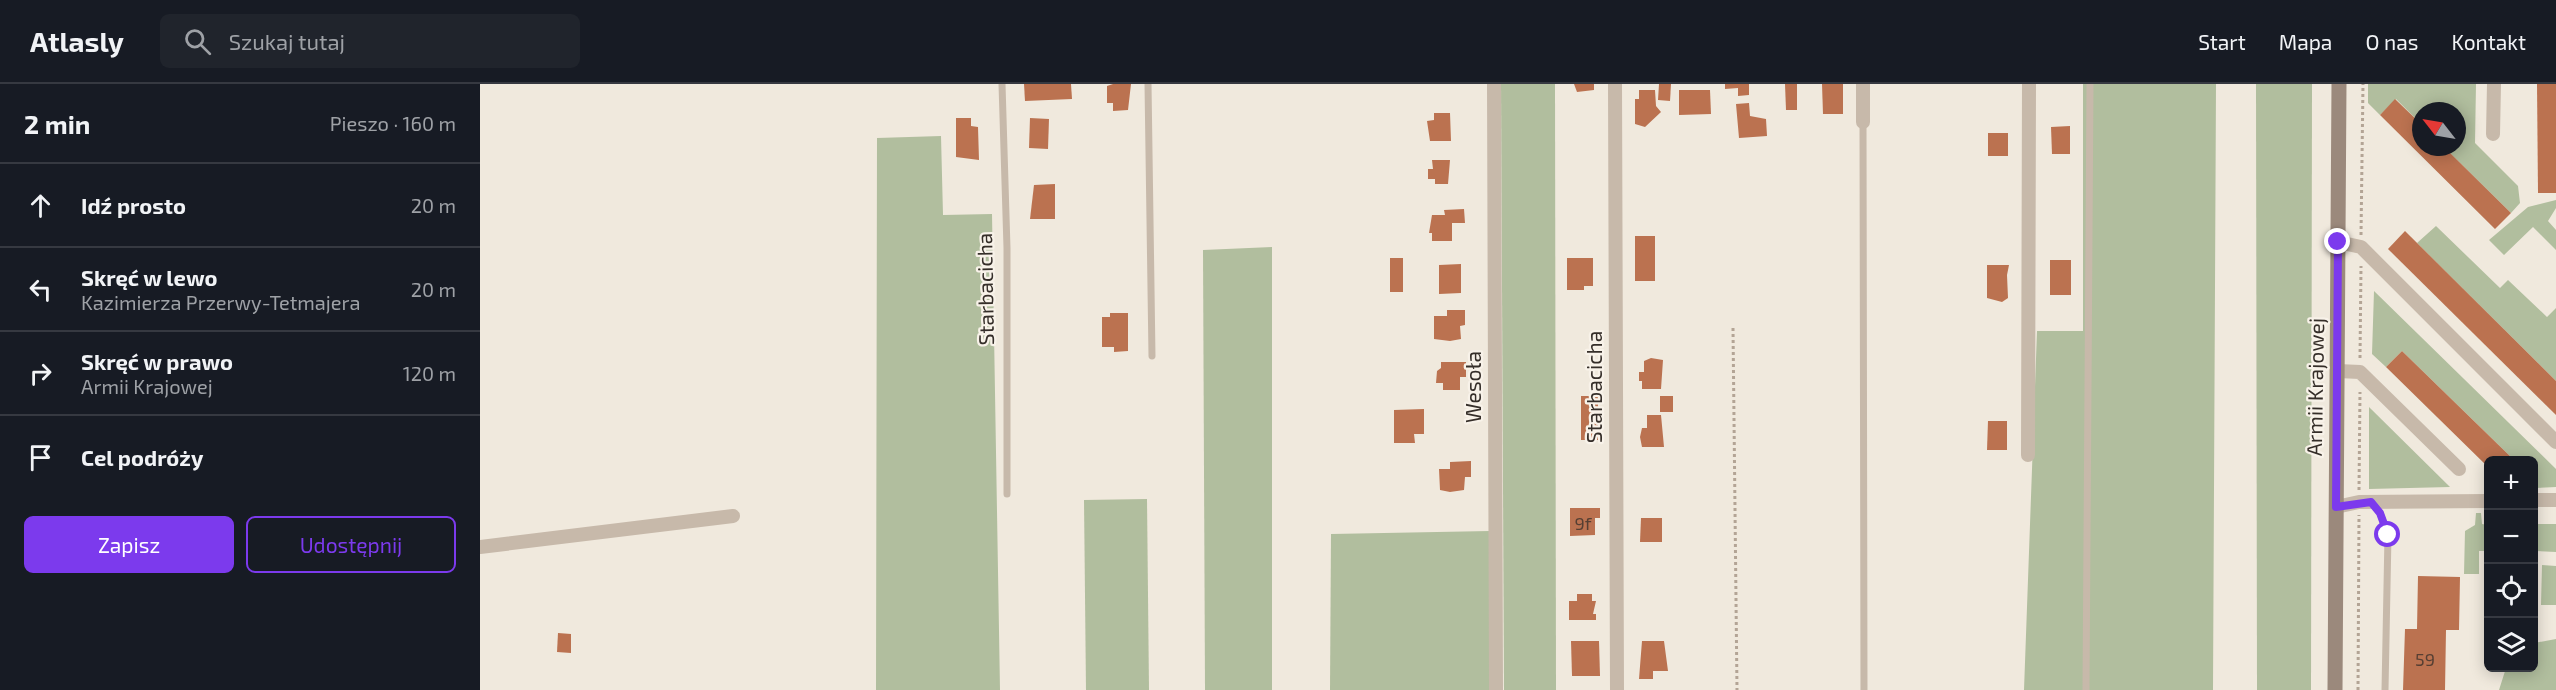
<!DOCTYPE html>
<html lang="pl">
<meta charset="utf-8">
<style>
:root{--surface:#171b24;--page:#20242c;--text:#f1f3f6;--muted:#9ea1a6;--line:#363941;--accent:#7c3aed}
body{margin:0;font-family:"Exo 2",sans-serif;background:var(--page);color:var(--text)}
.controls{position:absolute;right:18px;bottom:18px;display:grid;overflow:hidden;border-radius:9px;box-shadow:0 3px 15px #0003}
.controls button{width:54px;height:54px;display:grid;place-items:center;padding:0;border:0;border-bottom:2px solid var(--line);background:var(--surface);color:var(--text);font:30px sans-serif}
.compass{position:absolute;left:1932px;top:18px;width:54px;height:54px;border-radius:50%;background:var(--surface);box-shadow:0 3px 15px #0003;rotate:301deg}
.stop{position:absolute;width:18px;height:18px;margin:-14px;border:4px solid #7c3aed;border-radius:50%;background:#fff}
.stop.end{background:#7c3aed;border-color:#fff;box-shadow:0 2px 6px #0008}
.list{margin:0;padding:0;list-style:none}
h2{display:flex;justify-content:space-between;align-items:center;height:78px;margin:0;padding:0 24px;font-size:26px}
h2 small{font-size:20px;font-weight:400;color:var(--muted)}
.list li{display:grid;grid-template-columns:39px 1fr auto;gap:18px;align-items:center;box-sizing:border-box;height:84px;padding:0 24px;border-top:2px solid var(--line)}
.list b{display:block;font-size:22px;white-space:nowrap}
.list p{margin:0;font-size:20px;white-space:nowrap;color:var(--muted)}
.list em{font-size:20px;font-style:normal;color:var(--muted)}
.actions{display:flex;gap:12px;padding:18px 24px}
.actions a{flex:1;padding:14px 0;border:2px solid var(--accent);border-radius:9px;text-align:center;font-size:21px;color:var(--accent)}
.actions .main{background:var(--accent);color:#fff}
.icon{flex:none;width:33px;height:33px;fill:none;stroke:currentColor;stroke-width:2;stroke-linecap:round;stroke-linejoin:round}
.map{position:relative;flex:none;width:2076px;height:606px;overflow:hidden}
header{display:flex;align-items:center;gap:36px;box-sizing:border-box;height:84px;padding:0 30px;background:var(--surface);border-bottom:2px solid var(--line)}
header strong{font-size:28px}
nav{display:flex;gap:33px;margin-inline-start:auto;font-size:21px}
.search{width:420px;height:54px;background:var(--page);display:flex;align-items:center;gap:15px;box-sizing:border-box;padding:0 21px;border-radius:9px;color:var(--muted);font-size:22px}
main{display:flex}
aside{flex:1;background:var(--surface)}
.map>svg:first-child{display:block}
.green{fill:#b1be9e}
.building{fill:#bb7250}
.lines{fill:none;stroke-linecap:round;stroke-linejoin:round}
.path{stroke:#b3a495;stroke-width:3;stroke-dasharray:3 3;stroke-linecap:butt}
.lane{stroke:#c7b9aa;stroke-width:7}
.street{stroke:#c7b9aa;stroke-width:14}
.secondary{stroke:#9b897c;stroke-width:15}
.route{stroke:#7c3aed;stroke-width:8}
.labels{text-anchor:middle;stroke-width:4.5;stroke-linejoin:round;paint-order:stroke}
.number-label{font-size:18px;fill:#563f33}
.street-label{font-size:21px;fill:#352e29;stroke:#f8f2e9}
</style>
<header>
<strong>Atlasly</strong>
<div class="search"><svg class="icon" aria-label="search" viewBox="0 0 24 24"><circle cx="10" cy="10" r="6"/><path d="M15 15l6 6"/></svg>Szukaj tutaj</div>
<nav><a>Start</a><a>Mapa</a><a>O nas</a><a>Kontakt</a></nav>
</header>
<main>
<aside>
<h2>2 min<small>Pieszo · 160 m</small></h2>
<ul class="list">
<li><svg class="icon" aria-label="ahead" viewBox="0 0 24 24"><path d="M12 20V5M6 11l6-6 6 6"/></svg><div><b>Idź prosto</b></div><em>20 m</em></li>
<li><svg class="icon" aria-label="left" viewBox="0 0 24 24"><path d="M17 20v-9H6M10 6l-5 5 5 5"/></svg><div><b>Skręć w lewo</b><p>Kazimierza Przerwy-Tetmajera</p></div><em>20 m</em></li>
<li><svg class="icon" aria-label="right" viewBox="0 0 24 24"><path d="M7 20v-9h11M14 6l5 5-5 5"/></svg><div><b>Skręć w prawo</b><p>Armii Krajowej</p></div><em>120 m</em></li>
<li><svg class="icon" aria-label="arrive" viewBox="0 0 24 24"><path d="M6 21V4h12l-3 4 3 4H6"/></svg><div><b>Cel podróży</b></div></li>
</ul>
<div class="actions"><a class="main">Zapisz</a><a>Udostępnij</a></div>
</aside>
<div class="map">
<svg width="2076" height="606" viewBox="0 0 2076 606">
<rect width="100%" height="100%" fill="#f0e9dd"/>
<g class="green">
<path d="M1021 0H1075L1076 606H1024Z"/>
<path d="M1603 0H1736L1733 606H1544L1557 247H1603Z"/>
<path d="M1776 0H1832L1831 606H1777Z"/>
<path d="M1888 0H1996L1995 59 2038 102 2040 119 2031 129 1964 63H1977V27H1941V40L1916 15 1900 31 1888 19Z"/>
<path d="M461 52 463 131 512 130 520 606H396L397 54Z"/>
<path d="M2076 116V124L2068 137 2076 146V166L2053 143 2024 171 2009 156 2048 123Z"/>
<path d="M1956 142 2020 204 2028 196 2067 233 2076 224V297L1937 159Z"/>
<path d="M792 163V606H725L723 166Z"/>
<path d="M1894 207 2076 385V403L2054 404V376H2034L1922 267 1906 283 1892 270Z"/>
<path d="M1889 323 1970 403 1889 405Z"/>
<path d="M667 415 669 606H606L604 416Z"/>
<path d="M1996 429H2001L2002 440 2008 441V467H1999V490H1984L1985 447 1995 441Z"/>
<path d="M2054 440H2076V468L2054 467Z"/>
<path d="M1010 447V606H850L851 450Z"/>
<path d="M2062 481 2076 482V521H2061Z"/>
<path d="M2076 555V606H2019L2026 584H2054V559Z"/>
</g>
<g class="building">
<path d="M544 0H591L592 15 545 17Z"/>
<path d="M633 0H651L648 26 633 27V19H627V2Z"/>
<path d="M1094 0H1114V6L1097 8Z"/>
<path d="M1179 0H1191L1190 17 1178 16Z"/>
<path d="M1245 0H1269V11L1258 12V4L1245 5Z"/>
<path d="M1305 0H1317V26H1306Z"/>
<path d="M1342 0H1363V30H1343Z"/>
<path d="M2057 0H2076V109H2058Z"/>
<path d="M1159 6H1175L1176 22 1181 28 1165 43 1155 40V15H1159Z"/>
<path d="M1199 6H1230L1231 30 1199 31Z"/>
<path d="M1915 15 1941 40V63H1964L2031 129 2015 145 1900 31Z"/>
<path d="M1269 19 1270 32 1286 35 1287 52 1259 54 1256 20Z"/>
<path d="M954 29H970L971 57H950L947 37 954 36Z"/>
<path d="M476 34H491V42L498 43 499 76 476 73Z"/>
<path d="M550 34 569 35 568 65 549 64Z"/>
<path d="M1590 42V70H1572L1571 43Z"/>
<rect x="1508" y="49" width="20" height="23"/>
<path d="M952 76H970L968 100H955V95H948V85H953Z"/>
<path d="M575 100V135H550L554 101Z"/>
<path d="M984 125 985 139H972V157H952V149H949L952 131H965L964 126Z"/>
<path d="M1925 147 2076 297V331L1908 165Z"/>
<rect x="1155" y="152" width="20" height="45"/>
<rect x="910" y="174" width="13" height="34"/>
<path d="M1087 174H1113V202H1104V206H1087Z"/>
<rect x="1570" y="176" width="21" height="35"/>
<path d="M981 180V209L959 210V181Z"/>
<path d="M1507 181H1529L1527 191 1528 214 1522 218 1507 214Z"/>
<path d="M967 226H985V241L980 242 981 255 970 257 954 255V232H967Z"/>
<path d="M630 229H648V267L634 268V263H622V233H630Z"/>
<path d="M1922 267 2034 376H2008V383L1906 283Z"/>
<path d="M1171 274 1183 276 1181 305H1162V297H1159V288H1164V277Z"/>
<path d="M961 278H986V293H980V306H963V299H956L957 287 961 284Z"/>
<rect x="1101" y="312" width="17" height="44"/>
<rect x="1180" y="312" width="13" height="16"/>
<path d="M944 325V350H934L935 359H914V326Z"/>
<path d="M1167 331H1181L1184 363H1162L1160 353 1162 344H1167Z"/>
<path d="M1508 337H1527V366H1507Z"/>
<path d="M991 377V393H985L984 406 970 408 960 406 959 385H970V378Z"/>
<path d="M1090 424H1120V434H1115V451L1090 452Z"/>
<path d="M1161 434H1182V458H1160Z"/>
<path d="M1938 492 1980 493 1979 546H1966L1965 606H1923L1925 545H1937Z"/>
<path d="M1097 510H1112V517H1116L1113 530H1116V536H1089V517H1097Z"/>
<path d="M78 549 91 550V569L77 568Z"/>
<path d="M1091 557H1119L1120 592H1092Z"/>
<path d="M1162 557H1184L1188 587H1173V595H1159Z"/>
</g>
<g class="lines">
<g class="path">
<path d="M1881 151 1883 0"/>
<path d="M1253 244 1257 606"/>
<path d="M1880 274 1881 182"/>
<path d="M1879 406 1880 308"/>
<path d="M1878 606 1879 431"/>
</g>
<g class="lane">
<path d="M522 0 527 164V410"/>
<path d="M668 0 672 272"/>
<path d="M1383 38 1384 606"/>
<path d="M1891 418 1900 429 1908 451 1905 606"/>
<path d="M1606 606 1610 0"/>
</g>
<g class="street">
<path d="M1014 0 1016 606"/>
<path d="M1135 0 1137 606"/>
<path d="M1383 0V38"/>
<path d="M2013 50 2014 0"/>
<path d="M1858 158 1881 163 2076 358"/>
<path d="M1858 287 1880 288 1979 385"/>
<path d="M1548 371 1549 0"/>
<path d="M2054 416H2076"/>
<path d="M1856 423 1879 418 2008 417"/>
<path d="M0 463 253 432"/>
</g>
<path class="secondary" d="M1855 606 1859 0"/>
</g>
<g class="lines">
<path class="route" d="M1858 158 1856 423 1891 418 1900 429 1908 451"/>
</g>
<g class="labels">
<g class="number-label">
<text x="1103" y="446">9f</text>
<text x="1945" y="582">59</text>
</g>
<g class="street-label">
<text transform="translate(506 205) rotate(-91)" y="7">Starbacicha</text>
<text transform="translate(994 303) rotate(-90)" y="7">Wesoła</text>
<text transform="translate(1115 303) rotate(-90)" y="7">Starbacicha</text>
<text transform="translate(1836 303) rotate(-89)" y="7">Armii Krajowej</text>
</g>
</g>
</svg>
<div class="controls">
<button>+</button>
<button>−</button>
<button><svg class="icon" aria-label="locate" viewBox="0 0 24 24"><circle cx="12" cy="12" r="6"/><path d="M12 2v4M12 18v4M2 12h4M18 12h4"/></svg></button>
<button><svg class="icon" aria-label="layers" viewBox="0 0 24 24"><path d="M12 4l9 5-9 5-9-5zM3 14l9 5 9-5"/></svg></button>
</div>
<svg class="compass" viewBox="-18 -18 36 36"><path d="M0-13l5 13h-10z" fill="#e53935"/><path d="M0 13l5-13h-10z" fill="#9ea1a6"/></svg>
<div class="stop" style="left:1908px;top:451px"></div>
<div class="stop end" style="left:1858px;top:158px"></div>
</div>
</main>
